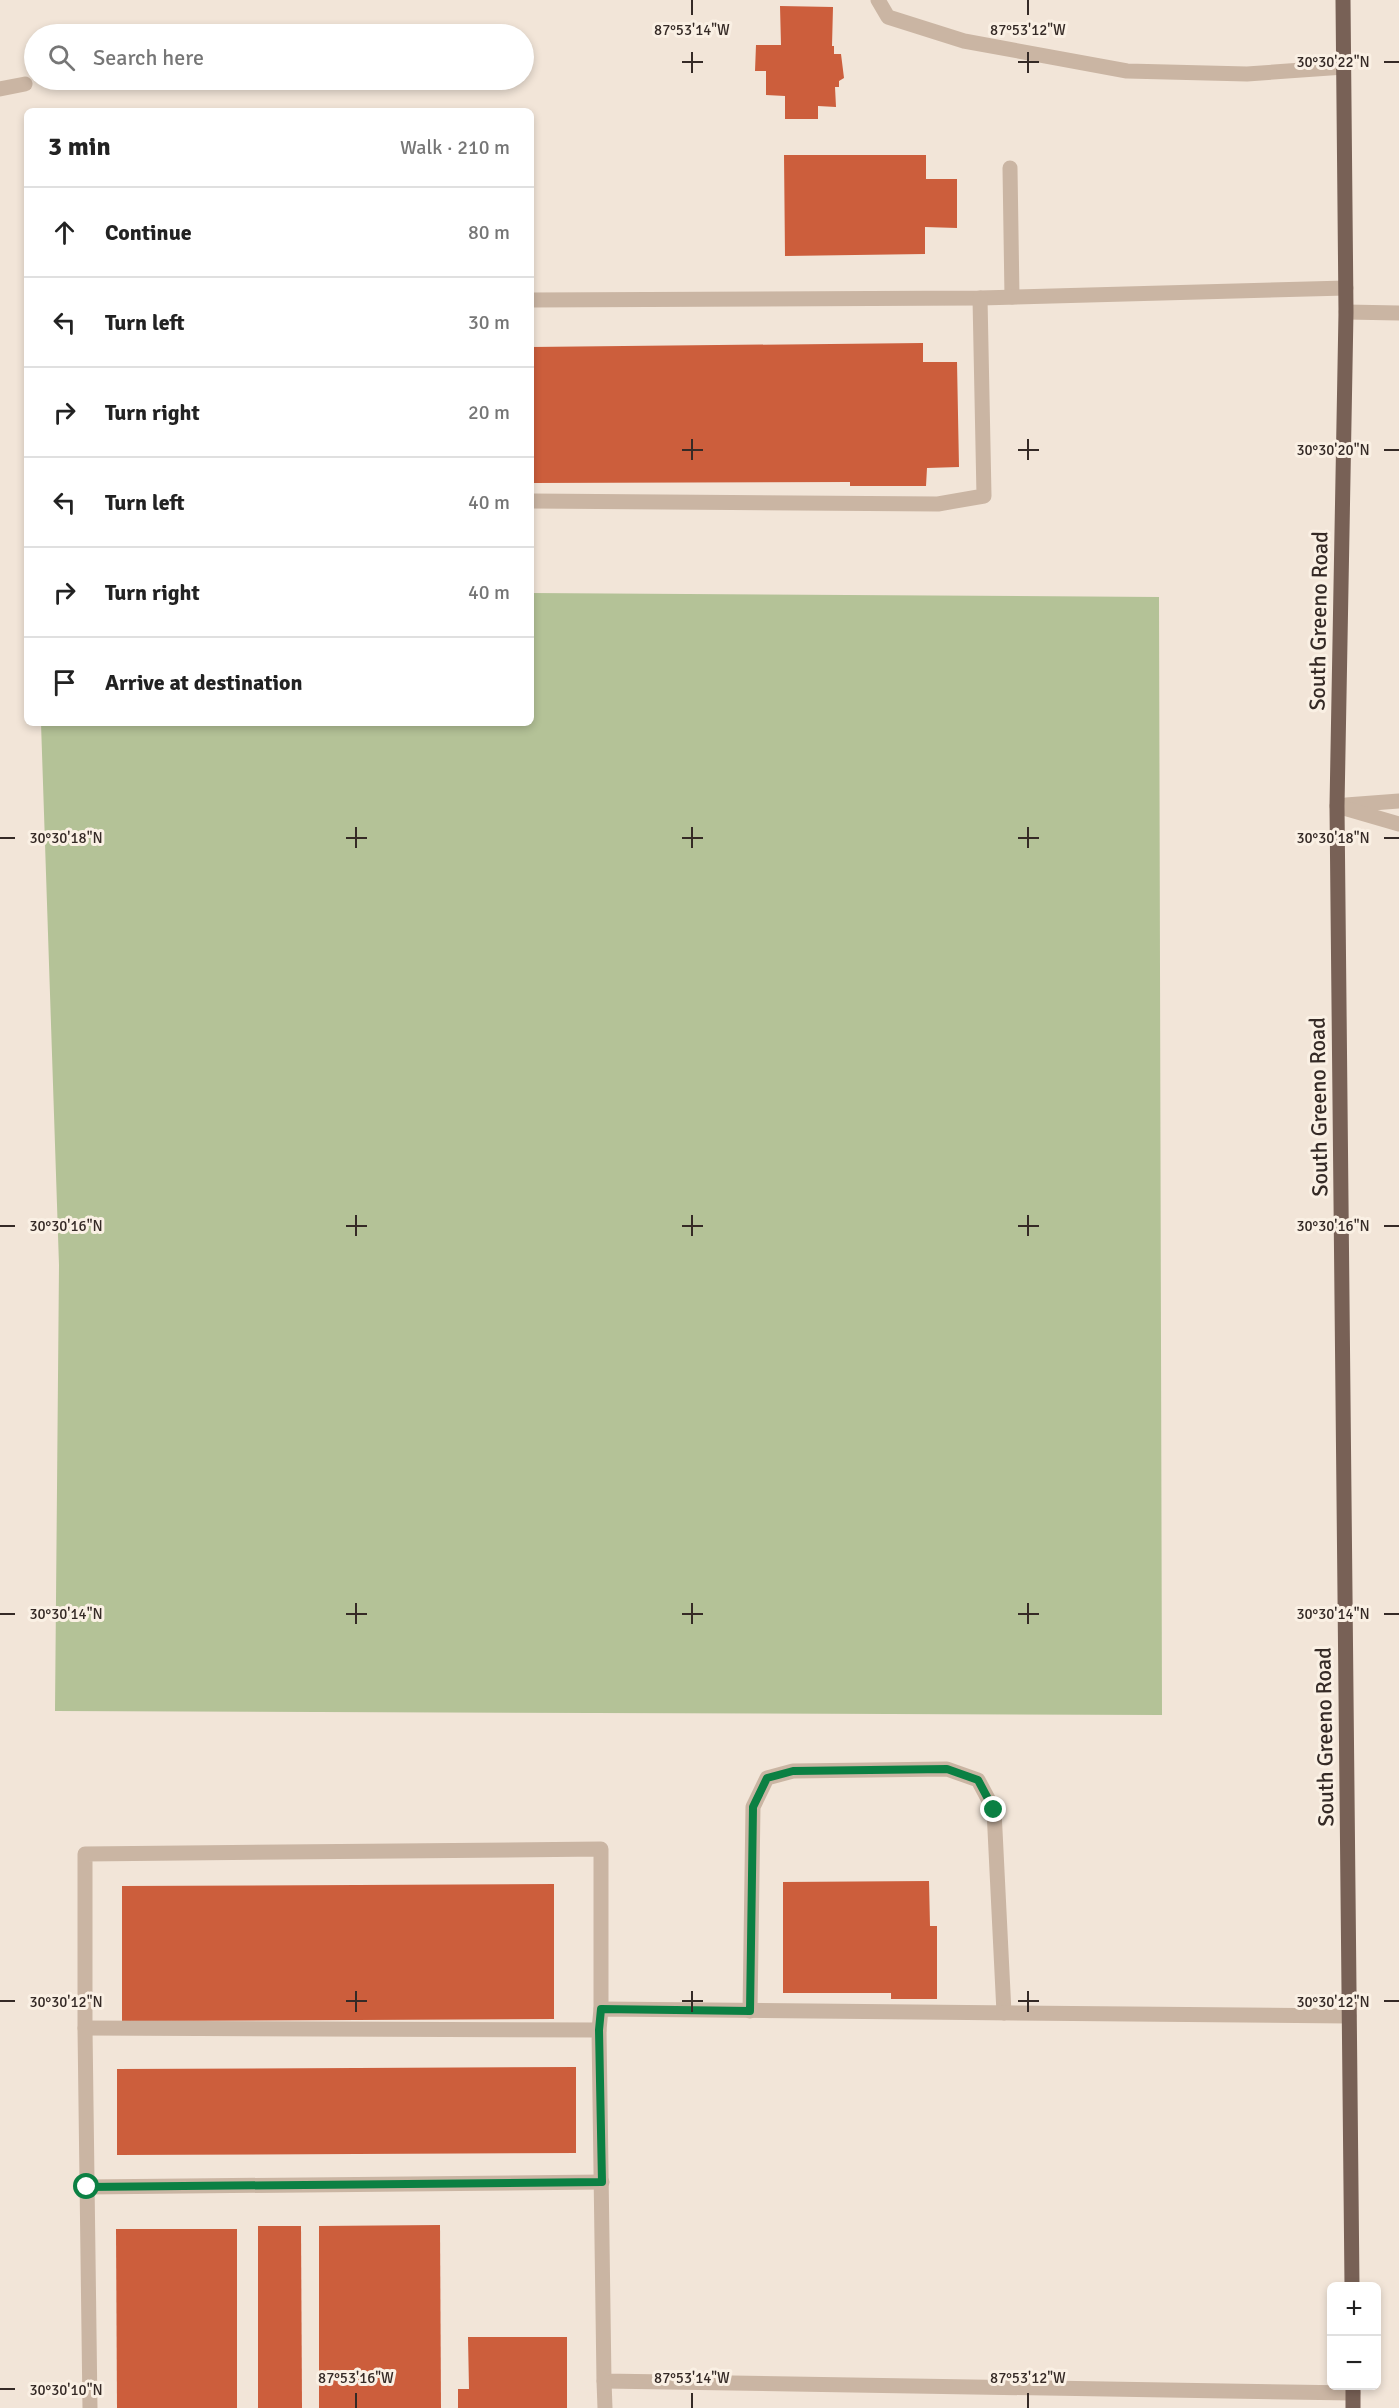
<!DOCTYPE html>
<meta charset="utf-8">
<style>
:root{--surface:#fff;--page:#f2f2f2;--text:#222;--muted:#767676;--line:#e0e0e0}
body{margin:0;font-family:Signika,sans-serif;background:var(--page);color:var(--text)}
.controls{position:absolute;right:18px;bottom:18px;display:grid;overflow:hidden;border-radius:9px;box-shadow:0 3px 9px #0003}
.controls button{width:54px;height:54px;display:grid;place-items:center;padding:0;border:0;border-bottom:2px solid var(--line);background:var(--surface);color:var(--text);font:30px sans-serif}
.stop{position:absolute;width:18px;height:18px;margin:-14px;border:4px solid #0b8043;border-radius:50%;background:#fff}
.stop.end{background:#0b8043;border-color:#fff;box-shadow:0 2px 6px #0008}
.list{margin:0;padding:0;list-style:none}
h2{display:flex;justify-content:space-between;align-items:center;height:78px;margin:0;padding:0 24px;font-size:26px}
h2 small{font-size:20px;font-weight:400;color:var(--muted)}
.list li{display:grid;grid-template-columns:39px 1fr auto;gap:18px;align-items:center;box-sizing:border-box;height:90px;padding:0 24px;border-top:2px solid var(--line)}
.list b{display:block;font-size:22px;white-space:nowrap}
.list em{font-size:20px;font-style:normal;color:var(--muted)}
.icon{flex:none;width:33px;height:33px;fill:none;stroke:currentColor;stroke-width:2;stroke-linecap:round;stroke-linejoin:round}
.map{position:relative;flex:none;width:1399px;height:2408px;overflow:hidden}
.search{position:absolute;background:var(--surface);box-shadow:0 3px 9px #0003;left:24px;top:24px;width:510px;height:66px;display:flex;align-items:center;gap:15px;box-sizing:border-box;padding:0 21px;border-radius:33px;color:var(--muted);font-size:22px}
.panel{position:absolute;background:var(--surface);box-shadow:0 3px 9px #0003;left:24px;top:108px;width:510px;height:618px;border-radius:9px}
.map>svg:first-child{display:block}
.green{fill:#b4c297}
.building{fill:#cc5e3c}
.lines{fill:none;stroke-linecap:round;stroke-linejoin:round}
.lane{stroke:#cab5a3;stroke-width:15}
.street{stroke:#cab5a3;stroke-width:15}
.primary{stroke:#786156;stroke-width:15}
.route{stroke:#0b8043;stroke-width:8}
.ticks{fill:none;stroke:#352a26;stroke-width:2}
.labels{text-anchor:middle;stroke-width:6;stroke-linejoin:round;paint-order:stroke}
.street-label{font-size:22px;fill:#352a26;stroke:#faf0e4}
.ticks-label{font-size:15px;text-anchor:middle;fill:#352a26;stroke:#faf0e4;stroke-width:6;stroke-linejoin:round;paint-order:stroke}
</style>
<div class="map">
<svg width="1399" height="2408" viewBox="0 0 1399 2408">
<rect width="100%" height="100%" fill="#f2e5d8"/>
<path class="green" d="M531 593 1159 597 1162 1715 55 1711 59 1265 41 723H531Z"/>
<g class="building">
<path d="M780 6 833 7 832 46H834V54H841L844 78 839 81V87H835L836 107 818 106V119H785V96L766 95V71H755L756 45H781Z"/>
<path d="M784 155H926V179H957V228L925 227V254L785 256Z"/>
<path d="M923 343V362H957L959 467 927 468 926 486H850V482L531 483V347Z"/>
<path d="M929 1881 930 1926H937V1999H891V1993H783V1882Z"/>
<path d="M554 1884V2019L122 2021V1886Z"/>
<path d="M576 2067V2153L117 2155V2069Z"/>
<path d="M440 2225 441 2408H319V2226Z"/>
<path d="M258 2226H301L302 2408H258Z"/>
<path d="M116 2229H237V2408H117Z"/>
<path d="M468 2337H567V2408H458V2389H469Z"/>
</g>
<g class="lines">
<g class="lane">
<path d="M878 0 888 17 964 41 1127 71 1247 74 1344 67"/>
<path d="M1010 168 1012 297"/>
<path d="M531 300 980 298 1346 288"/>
<path d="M531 501 938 504 984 496 980 298"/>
<path d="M1346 805 1399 801"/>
<path d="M1337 806 1399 824"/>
<path d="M750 2011 753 1807 767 1778 793 1771 947 1769 978 1780 994 1810 1004 2013"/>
<path d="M1349 2016 601 2009 599 2030 604 2381 1353 2393"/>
<path d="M85 2028 599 2030"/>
<path d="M87 2187 602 2182"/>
<path d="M604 2381 605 2408"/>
<path d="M90 2408 85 2028V1854L601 1849V2009"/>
</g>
<g class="street">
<path d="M0 89 25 84"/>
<path d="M1346 312 1399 313"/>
</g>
<g class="primary">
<path d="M1343 0 1346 312 1337 806 1352 2286"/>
<path d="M1353 2386V2408"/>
</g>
</g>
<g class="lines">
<path class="route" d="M87 2187 602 2182 599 2030 601 2009 750 2011 753 1807 767 1778 793 1771 947 1769 978 1780 994 1810"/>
</g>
<path class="ticks" d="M692 0V15M1028 0V15M692 52V73M1028 52V73M682 62H703M1018 62H1039M1384 62H1399M692 439V460M1028 439V460M682 450H703M1018 450H1039M1384 450H1399M356 827V848M692 827V848M1028 827V848M0 838H15M346 838H367M682 838H703M1018 838H1039M1384 838H1399M356 1215V1236M692 1215V1236M1028 1215V1236M0 1226H15M346 1226H367M682 1226H703M1018 1226H1039M1384 1226H1399M356 1603V1624M692 1603V1624M1028 1603V1624M0 1614H15M346 1614H367M682 1614H703M1018 1614H1039M1384 1614H1399M356 1991V2012M692 1991V2012M1028 1991V2012M0 2001H15M346 2001H367M682 2001H703M1018 2001H1039M1384 2001H1399M0 2389H15M356 2393V2408M692 2393V2408M1028 2393V2408"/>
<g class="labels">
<g class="street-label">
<text transform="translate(1318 621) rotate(-89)" y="8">South Greeno Road</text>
<text transform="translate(1318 1107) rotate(-91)" y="8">South Greeno Road</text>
<text transform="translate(1324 1737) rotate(-91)" y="8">South Greeno Road</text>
</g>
</g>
<g class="ticks-label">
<text x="692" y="35">87°53'14"W</text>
<text x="1028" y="35">87°53'12"W</text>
<text x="1333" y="67">30°30'22"N</text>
<text x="1333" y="455">30°30'20"N</text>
<text x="66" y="843">30°30'18"N</text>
<text x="1333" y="843">30°30'18"N</text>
<text x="66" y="1231">30°30'16"N</text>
<text x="1333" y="1231">30°30'16"N</text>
<text x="66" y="1619">30°30'14"N</text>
<text x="1333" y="1619">30°30'14"N</text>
<text x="66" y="2007">30°30'12"N</text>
<text x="1333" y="2007">30°30'12"N</text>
<text x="356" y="2383">87°53'16"W</text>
<text x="692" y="2383">87°53'14"W</text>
<text x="1028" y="2383">87°53'12"W</text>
<text x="66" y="2395">30°30'10"N</text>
</g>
</svg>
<div class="controls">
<button>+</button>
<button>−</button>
</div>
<div class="stop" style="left:87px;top:2187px"></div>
<div class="stop end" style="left:994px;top:1810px"></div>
<div class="search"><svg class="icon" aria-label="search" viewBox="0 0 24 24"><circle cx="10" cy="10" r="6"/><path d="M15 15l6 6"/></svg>Search here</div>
<section class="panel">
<h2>3 min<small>Walk · 210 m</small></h2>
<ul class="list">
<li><svg class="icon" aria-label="ahead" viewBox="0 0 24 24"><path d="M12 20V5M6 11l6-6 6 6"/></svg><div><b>Continue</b></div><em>80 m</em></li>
<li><svg class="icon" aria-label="left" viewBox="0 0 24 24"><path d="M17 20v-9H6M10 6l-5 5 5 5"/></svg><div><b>Turn left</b></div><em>30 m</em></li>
<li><svg class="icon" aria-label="right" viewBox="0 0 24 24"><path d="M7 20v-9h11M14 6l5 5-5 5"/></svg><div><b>Turn right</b></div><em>20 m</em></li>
<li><svg class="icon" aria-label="left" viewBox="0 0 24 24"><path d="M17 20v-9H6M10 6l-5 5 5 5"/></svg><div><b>Turn left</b></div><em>40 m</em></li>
<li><svg class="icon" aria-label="right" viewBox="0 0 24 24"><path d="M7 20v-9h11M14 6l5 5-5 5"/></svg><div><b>Turn right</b></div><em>40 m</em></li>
<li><svg class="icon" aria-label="arrive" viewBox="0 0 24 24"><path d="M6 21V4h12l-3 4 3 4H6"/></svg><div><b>Arrive at destination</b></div></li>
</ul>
</section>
</div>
